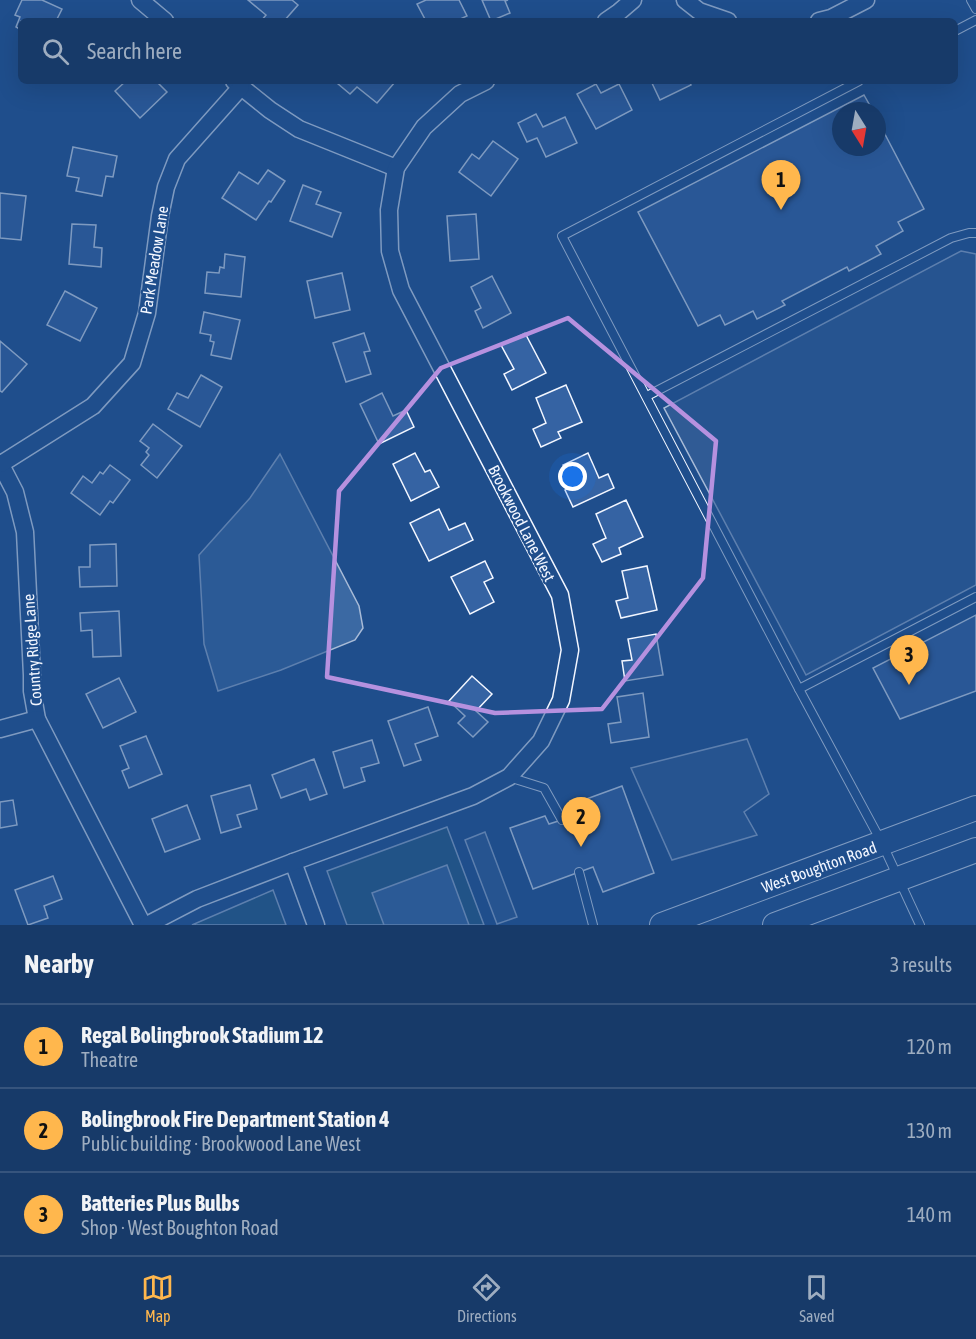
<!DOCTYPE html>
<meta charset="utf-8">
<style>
:root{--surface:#173a69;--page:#20416f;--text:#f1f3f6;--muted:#9eadc0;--line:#36547d;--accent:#ffb74d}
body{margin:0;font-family:"Asap Condensed",sans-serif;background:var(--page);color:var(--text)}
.compass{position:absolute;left:832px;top:102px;width:54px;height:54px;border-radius:50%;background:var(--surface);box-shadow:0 6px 24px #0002;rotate:169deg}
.you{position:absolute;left:573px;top:477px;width:21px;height:21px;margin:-15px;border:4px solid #fff;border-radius:50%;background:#1a73e8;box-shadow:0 0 0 9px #1a73e833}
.badge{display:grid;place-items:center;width:39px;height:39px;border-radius:50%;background:var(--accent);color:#111;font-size:20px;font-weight:700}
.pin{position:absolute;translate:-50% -50px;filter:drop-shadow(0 2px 3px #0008)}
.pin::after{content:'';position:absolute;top:32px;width:21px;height:18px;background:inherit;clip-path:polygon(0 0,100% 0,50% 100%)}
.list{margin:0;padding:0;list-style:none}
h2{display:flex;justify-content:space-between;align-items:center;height:78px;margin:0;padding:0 24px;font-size:26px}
h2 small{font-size:20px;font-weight:400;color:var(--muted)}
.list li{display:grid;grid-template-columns:39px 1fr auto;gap:18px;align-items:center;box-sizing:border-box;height:84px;padding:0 24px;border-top:2px solid var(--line)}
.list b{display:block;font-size:22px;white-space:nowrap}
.list p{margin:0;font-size:20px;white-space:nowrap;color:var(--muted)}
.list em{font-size:20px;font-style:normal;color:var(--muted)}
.icon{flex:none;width:33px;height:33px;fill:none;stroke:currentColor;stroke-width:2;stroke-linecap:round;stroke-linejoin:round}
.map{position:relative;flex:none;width:976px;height:925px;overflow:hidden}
.search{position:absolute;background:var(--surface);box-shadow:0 6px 24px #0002;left:18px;right:18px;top:18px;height:66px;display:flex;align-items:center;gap:15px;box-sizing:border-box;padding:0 21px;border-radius:9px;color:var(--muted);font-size:22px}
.sheet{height:330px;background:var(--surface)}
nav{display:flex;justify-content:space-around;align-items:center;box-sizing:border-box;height:84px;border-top:2px solid var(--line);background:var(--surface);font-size:16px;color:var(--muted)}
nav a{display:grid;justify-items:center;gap:3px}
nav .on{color:var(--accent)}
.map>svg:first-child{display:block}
.green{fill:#245a82;stroke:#a8bbd7;stroke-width:1.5}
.parking{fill:#305b95;stroke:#a8bbd7;stroke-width:1.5}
.water{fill:#3b69a3;stroke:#a8bbd7;stroke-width:1.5}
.building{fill:#3563a3;stroke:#f2f6ff;stroke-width:1.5}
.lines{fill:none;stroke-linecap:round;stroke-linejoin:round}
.service-casing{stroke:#f2f6ff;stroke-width:10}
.minor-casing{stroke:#f2f6ff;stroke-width:19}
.secondary-casing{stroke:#f2f6ff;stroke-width:26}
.service{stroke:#1f4e8c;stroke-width:8}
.minor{stroke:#1f4e8c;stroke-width:16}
.secondary{stroke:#1f4e8c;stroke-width:24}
.marked{fill:none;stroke:#b691df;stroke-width:4.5;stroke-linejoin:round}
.labels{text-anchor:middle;stroke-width:4.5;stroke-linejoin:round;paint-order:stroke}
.street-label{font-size:16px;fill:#f2f6ff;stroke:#1f4e8c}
</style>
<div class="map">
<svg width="976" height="925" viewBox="0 0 976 925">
<rect width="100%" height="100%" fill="#1f4e8c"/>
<g class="green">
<path d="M447 827 484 925H347L327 871Z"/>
<path d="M273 890 286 925H192Z"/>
</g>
<g class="parking">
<path d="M961 251 976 254V585L806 675 664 408Z"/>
<path d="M747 739 769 794 744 812 757 835 672 860 631 768Z"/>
<path d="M485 832 517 917 497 924 465 840Z"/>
</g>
<g class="water">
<path d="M280 454 359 606 363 628 355 640 281 670 218 691 204 644 199 555 250 498Z"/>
<path d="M447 865 469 925H384L372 893Z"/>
</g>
<g class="building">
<path d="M22 0H42L62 9 56 21H21V30L16 27 20 17 15 15Z"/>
<path d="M248 0H292L298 5 284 21H261L266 15Z"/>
<path d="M426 0H459L467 16 456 21H426L417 4Z"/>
<path d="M482 0H508L505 1 510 13 491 21Z"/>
<path d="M126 81H156L167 92 140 118 115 91Z"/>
<path d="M338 81H394L395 82 377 103 357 87 350 94 337 83Z"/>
<path d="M651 81H689L691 85 660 100Z"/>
<path d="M596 84 601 93 619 84 632 110 596 129 577 94Z"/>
<path d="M864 95 873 111H841V147H877V119L924 209 898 222 903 231 876 246 881 254 849 271 847 267 782 301 785 305 757 319 753 311 725 325 720 315 698 326 638 212Z"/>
<path d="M536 114 543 127 565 117 577 143 546 157 537 138 527 142 518 123Z"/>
<path d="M493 141 518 159 491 196 459 172 472 154 479 159Z"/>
<path d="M73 147 117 156 113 177 106 176 102 196 76 191 79 178 67 176Z"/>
<path d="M268 170 285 181 271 202 269 201 256 220 222 198 239 172 258 184Z"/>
<path d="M303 185 321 192 316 204 341 213 332 237 290 221Z"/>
<path d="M0 193 26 196 21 240 0 238Z"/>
<path d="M476 214 479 259 450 261 447 216Z"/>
<path d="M72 224 96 225 94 247 102 248 101 267 69 264Z"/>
<path d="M225 254 245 257 241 297 205 293 207 272 219 273 220 267 224 268Z"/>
<path d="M342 273 350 310 315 318 307 281Z"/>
<path d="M492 276 511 313 483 328 475 311 481 308 471 287Z"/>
<path d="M65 291 97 308 80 341 47 325Z"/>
<path d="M204 312 240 320 231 359 211 355 214 342 210 341 211 335 200 333Z"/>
<path d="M364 333 370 351 364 352 371 374 346 382 333 343Z"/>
<path d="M525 333 546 373 512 390 504 374 514 369 501 345Z"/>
<path d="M0 341 27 364 2 392 0 391Z"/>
<path d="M201 375 222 387 200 427 168 409 177 393 188 398Z"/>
<path d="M566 385 582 422 558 432 561 438 541 447 533 429 546 423 536 398Z"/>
<path d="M382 393 393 416 406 410 414 427 379 444 360 404Z"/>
<path d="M153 424 182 446 157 478 141 465 149 455 146 452 149 448 140 441Z"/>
<path d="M415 453 425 472 430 470 439 487 411 501 393 464Z"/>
<path d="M588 453 599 478 608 474 614 488 573 507 565 490 572 486 563 465Z"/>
<path d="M110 465 130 480 113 503 110 501 100 515 71 493 83 476 92 483 100 472 103 474Z"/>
<path d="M626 500 643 537 619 548 621 554 602 562 593 544 606 538 596 514Z"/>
<path d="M439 509 449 530 465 523 473 540 429 561 410 523Z"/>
<path d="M116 544 117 586 80 587 79 567H90V545Z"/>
<path d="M485 561 493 578 484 582 494 602 470 614 451 577Z"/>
<path d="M647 566 657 610 621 618 616 601 628 598 622 571Z"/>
<path d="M119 611 121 656 93 657 92 630 81 631 80 613Z"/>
<path d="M976 615V691L900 719 873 668Z"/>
<path d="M656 634 663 675 625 681 622 661 632 660 628 639Z"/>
<path d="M472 676 492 694 476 711 488 722 473 737 458 723 465 716 449 701Z"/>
<path d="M119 678 136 712 103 728 86 694Z"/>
<path d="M643 693 649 737 611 743 608 724 621 722 617 697Z"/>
<path d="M428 707 438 736 415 744 421 760 404 766 388 721Z"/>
<path d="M146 736 162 774 129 788 122 771 129 768 120 746Z"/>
<path d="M372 740 379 763 361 768 365 781 344 788 333 752Z"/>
<path d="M314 759 327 794 310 800 306 789 281 798 272 775Z"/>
<path d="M250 785 257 809 237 815 241 827 221 833 211 796Z"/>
<path d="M622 786 654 873 603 892 593 867 533 889 510 828 545 816 549 824 574 816 570 805Z"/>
<path d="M13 800 17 825 0 828V802Z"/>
<path d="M187 805 200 839 165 852 152 819Z"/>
<path d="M53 876 62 899 44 906 48 918 28 925 15 890Z"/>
</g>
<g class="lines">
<g class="service-casing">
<g id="service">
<path d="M971 0 976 9"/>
<path d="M955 31 976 20"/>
<path d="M859 81 562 236 799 689 882 843 920 925"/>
<path d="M647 396 951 238 969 233H976"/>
<path d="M799 689 976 597"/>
<path d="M509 777 544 788 562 820"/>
<path d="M579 872 593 925"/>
</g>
</g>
<g class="minor-casing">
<g id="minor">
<path d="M140 0 165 21"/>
<path d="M685 0 699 11 728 21"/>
<path d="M606 21 619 12 633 0"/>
<path d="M819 21 831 18 866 0"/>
<path d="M234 81 270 110 299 129 396 168"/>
<path d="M0 463 15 492 25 532 32 675V691L37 719 143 925"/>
<path d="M1 464 93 406 132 363 147 313 160 216 166 187 177 159 241 87"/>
<path d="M0 729 37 719"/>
<path d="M293 862 316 925"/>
<path d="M147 925 197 899 293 862 473 796 509 777 541 741 561 700 570 650 560 595 401 290 390 251 389 210 396 168 424 127 460 94 486 81"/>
</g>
</g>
<g class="secondary-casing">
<g id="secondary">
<path d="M662 925 976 808"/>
<path d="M775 925 976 850"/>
</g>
</g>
<use href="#service" class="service"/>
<use href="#minor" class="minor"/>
<use href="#secondary" class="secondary"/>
</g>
<path d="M0 0H976V925H0ZM568 318 716 441 703 578 602 709 495 713 327 677 339 491 441 368Z" fill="#1f4e8c" fill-opacity=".55" fill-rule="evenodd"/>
<path class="marked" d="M568 318 716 441 703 578 602 709 495 713 327 677 339 491 441 368Z"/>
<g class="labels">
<g class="street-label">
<text transform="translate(154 260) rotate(-81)" y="6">Park Meadow Lane</text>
<text transform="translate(522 523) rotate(63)" y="6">Brookwood Lane West</text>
<text transform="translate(32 650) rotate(-94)" y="6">Country Ridge Lane</text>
<text transform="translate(819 867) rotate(-20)" y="6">West Boughton Road</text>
</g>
</g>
</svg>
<svg class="compass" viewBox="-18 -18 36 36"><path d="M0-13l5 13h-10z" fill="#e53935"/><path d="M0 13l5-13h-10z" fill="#9eadc0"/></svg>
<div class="you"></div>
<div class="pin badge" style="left:781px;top:210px">1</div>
<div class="pin badge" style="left:581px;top:847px">2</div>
<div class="pin badge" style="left:909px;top:685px">3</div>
<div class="search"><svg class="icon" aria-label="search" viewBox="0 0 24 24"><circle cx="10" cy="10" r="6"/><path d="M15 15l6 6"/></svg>Search here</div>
</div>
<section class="sheet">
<h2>Nearby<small>3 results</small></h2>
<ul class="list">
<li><span class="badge">1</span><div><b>Regal Bolingbrook Stadium 12</b><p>Theatre</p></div><em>120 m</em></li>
<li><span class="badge">2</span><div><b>Bolingbrook Fire Department Station 4</b><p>Public building · Brookwood Lane West</p></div><em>130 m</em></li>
<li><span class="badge">3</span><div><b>Batteries Plus Bulbs</b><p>Shop · West Boughton Road</p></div><em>140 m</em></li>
</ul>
</section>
<nav>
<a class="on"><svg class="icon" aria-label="map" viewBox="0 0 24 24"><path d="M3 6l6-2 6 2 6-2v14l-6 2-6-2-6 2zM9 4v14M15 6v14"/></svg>Map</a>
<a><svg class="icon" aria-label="directions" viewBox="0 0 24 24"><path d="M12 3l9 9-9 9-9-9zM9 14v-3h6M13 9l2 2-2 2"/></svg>Directions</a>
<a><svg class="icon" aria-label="saved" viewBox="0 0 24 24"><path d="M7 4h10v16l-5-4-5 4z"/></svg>Saved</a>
</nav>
